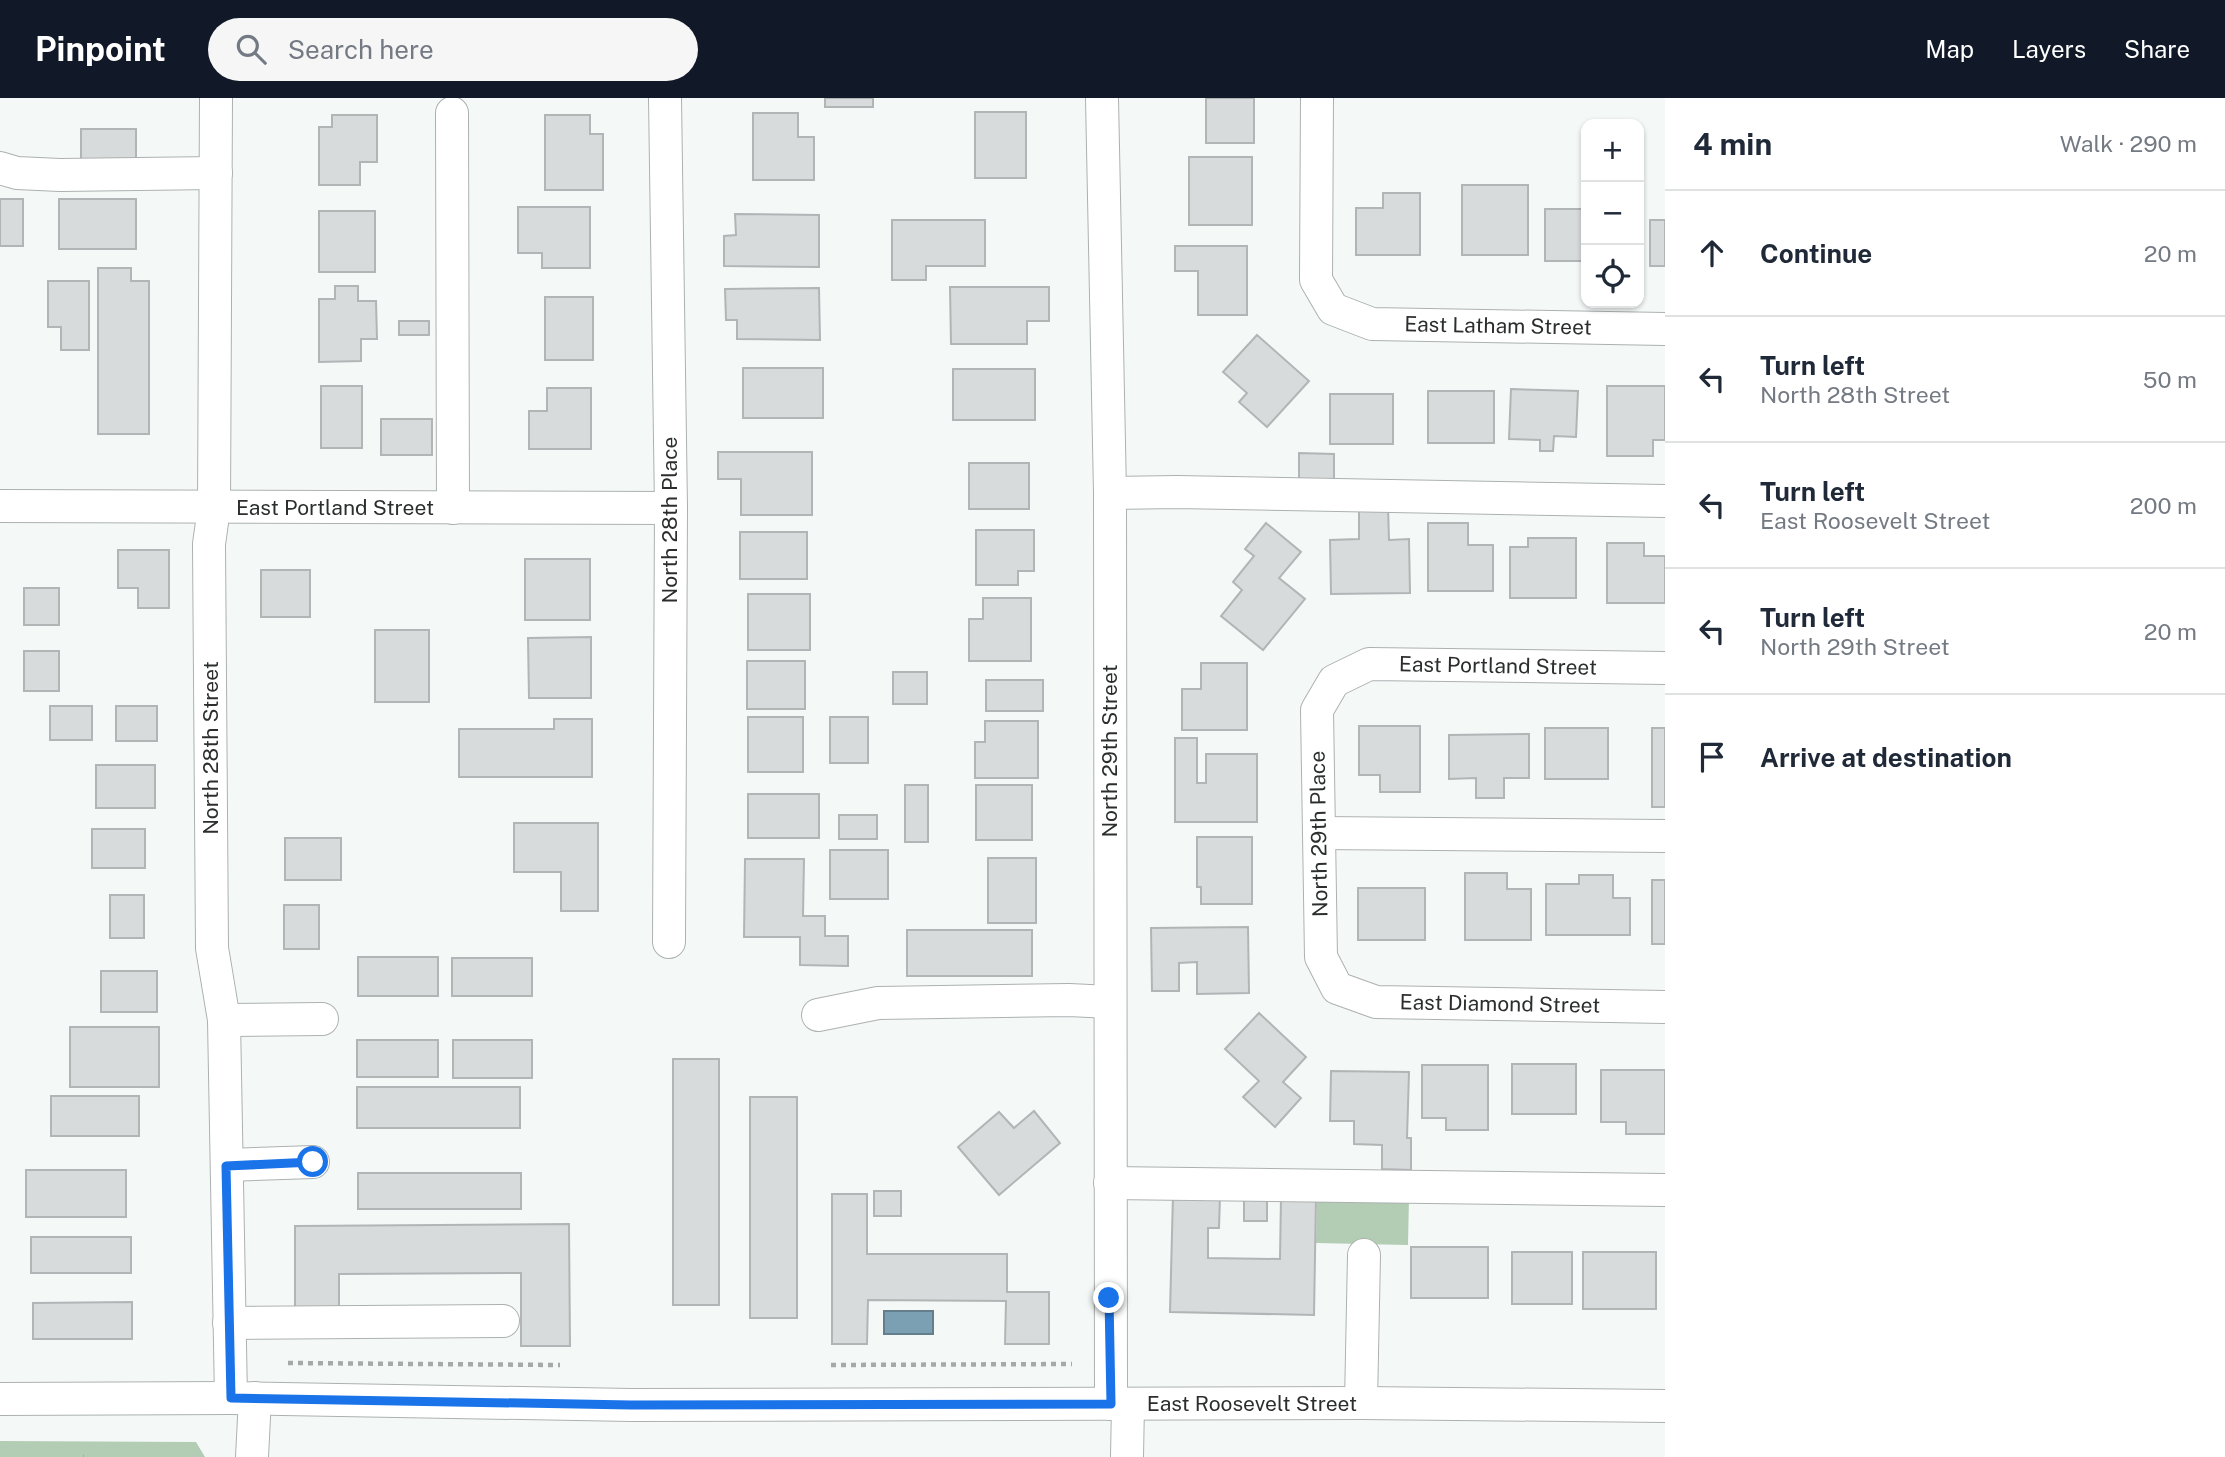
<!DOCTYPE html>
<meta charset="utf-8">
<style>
:root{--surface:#fff;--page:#f6f6f7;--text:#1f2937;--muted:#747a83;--line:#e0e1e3;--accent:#111827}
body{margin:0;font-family:"Public Sans",sans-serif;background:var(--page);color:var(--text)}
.controls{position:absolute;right:21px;top:21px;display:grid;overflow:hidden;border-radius:14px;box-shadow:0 2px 5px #0004}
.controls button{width:63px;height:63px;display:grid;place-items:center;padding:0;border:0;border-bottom:2px solid var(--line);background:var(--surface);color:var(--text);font:35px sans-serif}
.stop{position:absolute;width:21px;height:21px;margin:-16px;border:5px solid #1a73e8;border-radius:50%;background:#fff}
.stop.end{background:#1a73e8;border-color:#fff;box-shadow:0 2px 7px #0008}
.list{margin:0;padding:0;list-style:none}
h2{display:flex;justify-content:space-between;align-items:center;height:91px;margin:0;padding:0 28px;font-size:30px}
h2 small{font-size:23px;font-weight:400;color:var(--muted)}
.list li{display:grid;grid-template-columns:46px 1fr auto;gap:21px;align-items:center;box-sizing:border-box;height:126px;padding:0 28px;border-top:2px solid var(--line)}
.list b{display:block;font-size:26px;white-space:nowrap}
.list p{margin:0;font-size:23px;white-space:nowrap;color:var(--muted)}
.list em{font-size:23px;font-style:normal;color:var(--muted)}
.icon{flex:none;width:38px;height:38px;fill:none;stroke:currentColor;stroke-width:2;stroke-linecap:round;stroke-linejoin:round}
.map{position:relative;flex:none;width:1665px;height:1359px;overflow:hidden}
header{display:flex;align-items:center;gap:42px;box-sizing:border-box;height:98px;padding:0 35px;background:var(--accent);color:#fff}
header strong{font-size:33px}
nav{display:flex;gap:38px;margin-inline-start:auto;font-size:24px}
.search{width:490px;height:63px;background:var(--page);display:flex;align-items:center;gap:18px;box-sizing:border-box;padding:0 24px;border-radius:38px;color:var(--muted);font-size:26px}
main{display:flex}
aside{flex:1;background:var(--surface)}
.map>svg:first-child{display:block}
.green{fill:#b3ccb4}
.water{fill:#7ca0b3;stroke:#647e8b;stroke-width:2}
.building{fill:#d7dbdc;stroke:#b1b5b5;stroke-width:2}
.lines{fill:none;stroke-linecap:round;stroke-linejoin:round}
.minor-casing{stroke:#acb1b0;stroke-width:34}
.path{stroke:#a5a9a8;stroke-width:4.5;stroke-dasharray:5 5;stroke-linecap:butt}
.minor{stroke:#fff;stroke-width:32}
.route{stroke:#1a73e8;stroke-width:9}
.labels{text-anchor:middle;stroke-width:7;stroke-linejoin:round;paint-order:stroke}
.street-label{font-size:21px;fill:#2c2e2e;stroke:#fff}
</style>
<header>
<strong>Pinpoint</strong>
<div class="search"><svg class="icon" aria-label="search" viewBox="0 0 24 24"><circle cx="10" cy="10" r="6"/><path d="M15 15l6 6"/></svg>Search here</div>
<nav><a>Map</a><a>Layers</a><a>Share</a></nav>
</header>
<main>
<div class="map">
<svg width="1665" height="1359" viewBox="0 0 1665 1359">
<rect width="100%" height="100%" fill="#f4f9f8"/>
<g class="green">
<path d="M1317 1097 1409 1099 1408 1147 1316 1145Z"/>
<path d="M0 1343 196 1344 205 1359H0Z"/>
</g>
<rect class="water" x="884" y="1213" width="49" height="23"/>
<g class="building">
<rect x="825" y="0" width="48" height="9"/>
<rect x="1206" y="0" width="48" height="45"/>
<rect x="975" y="14" width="51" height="66"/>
<path d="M753 15H798V39H814V82H753Z"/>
<path d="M332 17H377V64H360V87H319V29H332Z"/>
<path d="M545 17H590V36H603V92H545Z"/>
<rect x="81" y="31" width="55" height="37"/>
<rect x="1189" y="59" width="63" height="68"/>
<rect x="1462" y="87" width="66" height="70"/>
<path d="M1383 95H1420V157H1356V110H1383Z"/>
<rect x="0" y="101" width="23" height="47"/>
<rect x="59" y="101" width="77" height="50"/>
<path d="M518 109H590V170H542V155H518Z"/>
<rect x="1545" y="111" width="41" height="52"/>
<rect x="319" y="113" width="56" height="61"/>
<path d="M735 116 819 117V169L724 168V138L736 137Z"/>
<path d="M892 122H985V168H926V182H892Z"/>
<rect x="1650" y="122" width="15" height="46"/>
<path d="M1175 148H1247V217H1198V173H1175Z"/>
<path d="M98 170H131V183H149V336H98Z"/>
<path d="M48 183H89V252H61V229H48Z"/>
<path d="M335 188H358V203H376L377 241H361V263L319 264V201H335Z"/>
<path d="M950 189H1049V223H1027V246H951Z"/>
<path d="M819 190 820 242 737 241V222H726L725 191Z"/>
<rect x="545" y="199" width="48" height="63"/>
<rect x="399" y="223" width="30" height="14"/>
<path d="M1257 237 1309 283 1267 329 1239 304 1247 295 1223 274Z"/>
<rect x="743" y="270" width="80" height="50"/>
<rect x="953" y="271" width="82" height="51"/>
<rect x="321" y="288" width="41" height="62"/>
<path d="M1607 288H1665V342H1653V358H1607Z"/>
<path d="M547 290H591V351H529V313H547Z"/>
<path d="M1511 291 1578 293 1576 339 1554 338 1553 353H1540V342L1509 341Z"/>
<rect x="1428" y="293" width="66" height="52"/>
<rect x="1330" y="296" width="63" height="50"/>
<rect x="381" y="321" width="51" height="36"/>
<path d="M718 354H812V417H741V381H718Z"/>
<path d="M1299 355 1334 356V383L1299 382Z"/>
<rect x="969" y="365" width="60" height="46"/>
<path d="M1359 409H1388L1389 442 1409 441 1410 495 1331 496 1330 442 1359 441Z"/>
<path d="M1266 425 1301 454 1279 480 1305 501 1263 552 1221 518 1242 492 1233 484 1254 458 1245 451Z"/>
<path d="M1428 425H1468V447H1493V493H1428Z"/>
<path d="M976 432H1034V473H1018V487H976Z"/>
<rect x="740" y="434" width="67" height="47"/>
<path d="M1528 440H1576V500H1510V449H1528Z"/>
<path d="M1607 445H1644V458H1665V505H1607Z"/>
<path d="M118 452H169V510H138V490H118Z"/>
<rect x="525" y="461" width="65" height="61"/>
<rect x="261" y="472" width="49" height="47"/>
<rect x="24" y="490" width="35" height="37"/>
<rect x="748" y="496" width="62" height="56"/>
<path d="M983 500H1031V563H969V521H983Z"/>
<rect x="375" y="532" width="54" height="72"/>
<path d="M591 539V600H529L528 540Z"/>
<rect x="24" y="553" width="35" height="40"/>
<rect x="747" y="563" width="58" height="48"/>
<path d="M1201 565H1247V632H1182V591H1201Z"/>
<rect x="893" y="574" width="34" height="32"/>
<rect x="986" y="582" width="57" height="31"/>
<rect x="50" y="608" width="42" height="34"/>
<rect x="116" y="608" width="41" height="35"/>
<rect x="748" y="619" width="55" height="55"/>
<rect x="830" y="619" width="38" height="46"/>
<path d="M554 621H592V679H459V631H554Z"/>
<path d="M985 623H1038V680H975V644H985Z"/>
<path d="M1359 628H1420V694H1380V677H1359Z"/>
<rect x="1545" y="630" width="63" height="51"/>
<rect x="1652" y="630" width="13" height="79"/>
<path d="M1529 636V680H1504V700H1476V680L1449 681V637Z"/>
<path d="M1175 640H1197V685H1206V656H1257V724H1175Z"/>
<rect x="96" y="667" width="59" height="43"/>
<rect x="905" y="687" width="23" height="57"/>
<rect x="976" y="687" width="56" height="55"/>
<rect x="748" y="696" width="71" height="44"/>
<rect x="839" y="717" width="38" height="24"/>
<path d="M514 725H598V813H561V774H514Z"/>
<rect x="92" y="731" width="53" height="39"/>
<path d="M1197 739H1252V806H1201V789H1197Z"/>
<rect x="285" y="740" width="56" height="42"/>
<rect x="830" y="752" width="58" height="49"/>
<rect x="988" y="760" width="48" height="65"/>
<path d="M745 761H804L803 818H825V838H848V868L800 867V839H744Z"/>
<path d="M1465 775H1507V791H1531V842H1465Z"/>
<path d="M1579 777H1613V800H1630V837H1546V786H1579Z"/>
<rect x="1652" y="782" width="13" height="64"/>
<rect x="1358" y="790" width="67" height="52"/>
<rect x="110" y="797" width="34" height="43"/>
<rect x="284" y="807" width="35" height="44"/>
<path d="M1248 829 1249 895 1197 896V864L1179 865V893H1152L1151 830Z"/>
<rect x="907" y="832" width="125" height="46"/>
<rect x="358" y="859" width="80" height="39"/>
<rect x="452" y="860" width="80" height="38"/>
<rect x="101" y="873" width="56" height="41"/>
<path d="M1259 915 1306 959 1283 984 1301 1000 1275 1029 1243 999 1259 983 1225 951Z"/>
<rect x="70" y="929" width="89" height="60"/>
<rect x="357" y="942" width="81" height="37"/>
<rect x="453" y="942" width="79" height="38"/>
<rect x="673" y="961" width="46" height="246"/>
<rect x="1512" y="966" width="64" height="50"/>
<path d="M1422 967H1488V1032H1446V1020H1422Z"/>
<path d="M1601 972H1665V1036H1626V1024H1601Z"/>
<path d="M1331 973 1409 974 1407 1040H1411V1072L1382 1071V1047L1354 1046V1023H1330Z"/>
<rect x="357" y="989" width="163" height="41"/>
<rect x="51" y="998" width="88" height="40"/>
<rect x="750" y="999" width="47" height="221"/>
<path d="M1034 1013 1060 1045 999 1097 958 1049 999 1014 1014 1030Z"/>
<rect x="26" y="1072" width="100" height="47"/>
<rect x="358" y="1075" width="163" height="36"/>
<rect x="874" y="1093" width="27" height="25"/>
<path d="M832 1096H867V1156H1007V1194H1049V1246H1005L1006 1203 868 1202 867 1246H832Z"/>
<path d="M1173 1097 1220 1098 1219 1130H1208V1160L1280 1161 1281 1098 1316 1099 1314 1217 1170 1214Z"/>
<rect x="1244" y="1101" width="23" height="22"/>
<path d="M569 1126 570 1248H521V1175L339 1176V1211H295V1128Z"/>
<rect x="31" y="1139" width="100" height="36"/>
<rect x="1411" y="1149" width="77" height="51"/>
<rect x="1512" y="1154" width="60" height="52"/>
<rect x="1583" y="1154" width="73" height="57"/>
<path d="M132 1204V1241H33V1205Z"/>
</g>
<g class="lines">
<g class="minor-casing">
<g id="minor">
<path d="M216 0 214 410 209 446 212 850 224 922 231 1300"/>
<path d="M665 0 671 410 669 844"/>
<path d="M1102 0 1110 395 1111 1306"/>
<path d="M1317 0 1316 182 1333 211 1372 226 1665 231"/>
<path d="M452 15 453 410"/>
<path d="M0 70 17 75 60 77 216 75"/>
<path d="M1110 395 1177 394 1665 403"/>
<path d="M0 408 671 410"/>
<path d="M1665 570 1369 566 1334 583 1317 612 1321 859 1337 890 1376 904 1665 909"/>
<path d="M1319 735 1665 738"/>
<path d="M818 917 878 905 1069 902 1110 904"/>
<path d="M224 922 322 921"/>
<path d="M227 1067 313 1064"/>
<path d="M1110 1085 1665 1092"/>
<path d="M229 1225 503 1223"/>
<path d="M0 1301 231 1300 631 1307 1361 1305 1665 1308"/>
<path d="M1361 1305 1364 1157"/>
<path d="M252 1359 255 1300"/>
<path d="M1127 1359 1128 1306"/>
</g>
</g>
<g class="path">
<path d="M288 1265 560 1267"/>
<path d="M831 1267 1072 1266"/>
<path d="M83 1359H84"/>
</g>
<use href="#minor" class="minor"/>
</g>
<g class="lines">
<path class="route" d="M313 1064 226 1068 231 1300 631 1307 1111 1306 1109 1200"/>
</g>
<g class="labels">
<g class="street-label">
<text transform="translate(1498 228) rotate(1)" y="7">East Latham Street</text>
<text x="335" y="417">East Portland Street</text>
<text transform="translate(670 422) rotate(-90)" y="7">North 28th Place</text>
<text transform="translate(1498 568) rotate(1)" y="7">East Portland Street</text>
<text transform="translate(211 650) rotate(-90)" y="7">North 28th Street</text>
<text transform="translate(1110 653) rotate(-90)" y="7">North 29th Street</text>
<text transform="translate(1319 736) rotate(-91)" y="7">North 29th Place</text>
<text transform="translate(1500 906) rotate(1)" y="7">East Diamond Street</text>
<text x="1252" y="1313">East Roosevelt Street</text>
</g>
</g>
</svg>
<div class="controls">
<button>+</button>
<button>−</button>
<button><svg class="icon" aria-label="locate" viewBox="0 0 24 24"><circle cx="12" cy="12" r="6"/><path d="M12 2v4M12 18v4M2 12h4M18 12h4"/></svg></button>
</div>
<div class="stop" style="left:313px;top:1064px"></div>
<div class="stop end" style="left:1109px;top:1200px"></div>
</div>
<aside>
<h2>4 min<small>Walk · 290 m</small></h2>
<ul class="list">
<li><svg class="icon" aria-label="ahead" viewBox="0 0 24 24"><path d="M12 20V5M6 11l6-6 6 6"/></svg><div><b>Continue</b></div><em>20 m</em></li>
<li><svg class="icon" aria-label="left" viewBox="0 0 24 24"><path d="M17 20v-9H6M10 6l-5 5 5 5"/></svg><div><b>Turn left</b><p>North 28th Street</p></div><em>50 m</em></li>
<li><svg class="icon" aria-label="left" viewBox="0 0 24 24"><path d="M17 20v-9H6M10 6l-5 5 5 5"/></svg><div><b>Turn left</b><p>East Roosevelt Street</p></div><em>200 m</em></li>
<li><svg class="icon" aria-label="left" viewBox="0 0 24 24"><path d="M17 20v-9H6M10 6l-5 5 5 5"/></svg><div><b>Turn left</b><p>North 29th Street</p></div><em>20 m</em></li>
<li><svg class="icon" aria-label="arrive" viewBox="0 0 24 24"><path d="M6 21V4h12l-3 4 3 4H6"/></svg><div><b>Arrive at destination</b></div></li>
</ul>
</aside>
</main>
